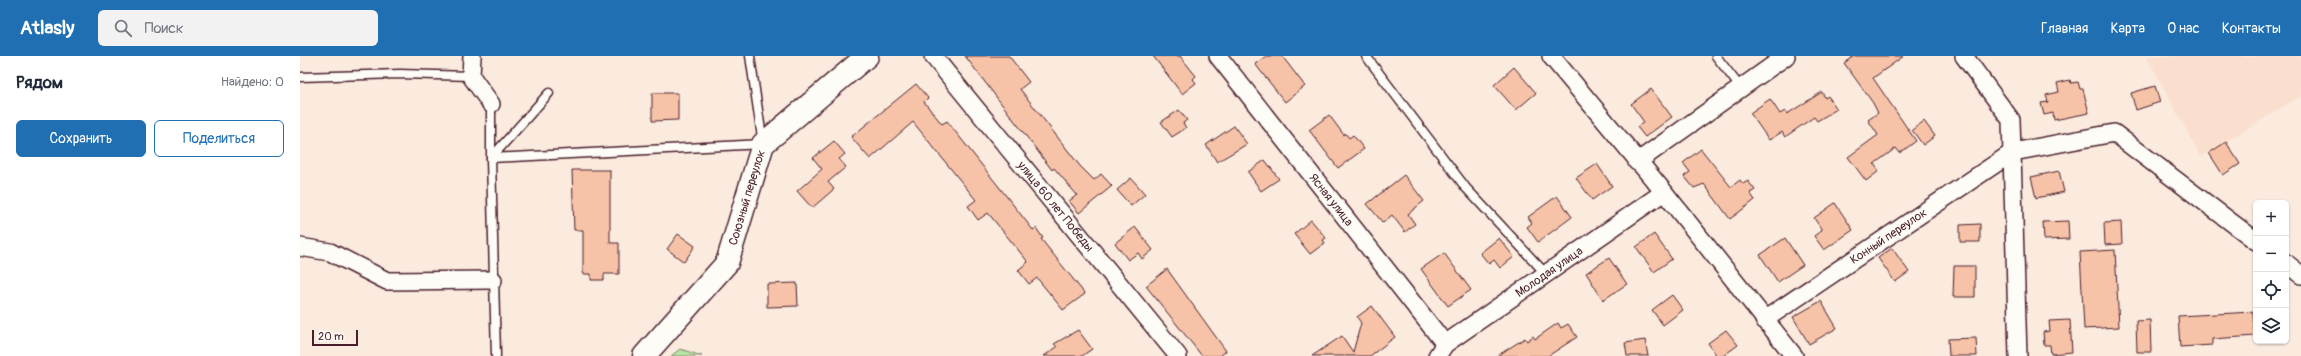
<!DOCTYPE html>
<html lang="ru">
<meta charset="utf-8">
<style>
:root{--surface:#fff;--page:#f2f2f3;--text:#1f2937;--muted:#747a83;--line:#e0e1e3;--accent:#1f6fb2}
body{margin:0;font-family:Pangolin,sans-serif;background:var(--page);color:var(--text)}
.controls{position:absolute;right:12px;bottom:12px;display:grid;overflow:hidden;border-radius:6px;box-shadow:0 1px 3px #0004}
.controls button{width:36px;height:36px;display:grid;place-items:center;padding:0;border:0;border-bottom:1px solid var(--line);background:var(--surface);color:var(--text);font:20px sans-serif}
.scale{position:absolute;left:12px;bottom:10px;width:46px;box-sizing:border-box;padding-left:4px;border:2px solid #4a1f2b;border-top:0;font-size:11px;line-height:14px;white-space:nowrap;color:#4a1f2b;-webkit-text-stroke:3px #fdfcf7;paint-order:stroke}
.list{margin:0;padding:0;list-style:none}
h2{display:flex;justify-content:space-between;align-items:center;height:52px;margin:0;padding:0 16px;font-size:17px}
h2 small{font-size:13px;font-weight:400;color:var(--muted)}
.actions{display:flex;gap:8px;padding:12px 16px}
.actions a{flex:1;padding:9px 0;border:1px solid var(--accent);border-radius:6px;text-align:center;font-size:14px;color:var(--accent)}
.actions .main{background:var(--accent);color:#fff}
.icon{flex:none;width:22px;height:22px;fill:none;stroke:currentColor;stroke-width:2;stroke-linecap:round;stroke-linejoin:round}
.map{position:relative;flex:none;width:2001px;height:300px;overflow:hidden}
header{display:flex;align-items:center;gap:24px;box-sizing:border-box;height:56px;padding:0 20px;background:var(--accent);color:#fff}
header strong{font-size:19px}
nav{display:flex;gap:22px;margin-inline-start:auto;font-size:14px}
.search{width:280px;height:36px;background:var(--page);display:flex;align-items:center;gap:10px;box-sizing:border-box;padding:0 14px;border-radius:6px;color:var(--muted);font-size:15px}
main{display:flex}
aside{flex:1;background:var(--surface)}
.map>svg:first-child{display:block}
.built{fill:#fadfce}
.green{fill:#b5e6a6;stroke:#808268}
.building{fill:#f6c2a8;stroke:#4a1f2b}
.lines{fill:none;stroke-linecap:round;stroke-linejoin:round}
.lane-casing{stroke:#4a1f2b;stroke-width:11}
.street-casing{stroke:#4a1f2b;stroke-width:20}
.secondary-casing{stroke:#4a1f2b;stroke-width:25}
.lane{stroke:#fdfcf7;stroke-width:8}
.street{stroke:#fdfcf7;stroke-width:17}
.secondary{stroke:#fdfcf7;stroke-width:22}
.labels{text-anchor:middle;stroke-width:3;stroke-linejoin:round;paint-order:stroke}
.street-label{font-size:12px;fill:#4a1f2b;stroke:#fdfcf7}
</style>
<header>
<strong>Atlasly</strong>
<div class="search"><svg class="icon" aria-label="search" viewBox="0 0 24 24"><circle cx="10" cy="10" r="6"/><path d="M15 15l6 6"/></svg>Поиск</div>
<nav><a>Главная</a><a>Карта</a><a>О нас</a><a>Контакты</a></nav>
</header>
<main>
<aside>
<h2>Рядом<small>Найдено: 0</small></h2>
<ul class="list">
</ul>
<div class="actions"><a class="main">Сохранить</a><a>Поделиться</a></div>
</aside>
<div class="map">
<svg width="2001" height="300" viewBox="0 0 2001 300">
<rect width="100%" height="100%" fill="#fbebdf"/>
<filter id="ink" filterUnits="userSpaceOnUse"><feTurbulence type="fractalNoise" baseFrequency=".025" numOctaves="2"/><feDisplacementMap in="SourceGraphic" scale="8" xChannelSelector="R" yChannelSelector="G"/><feConvolveMatrix kernelMatrix="1 2 1 2 8 2 1 2 1" color-interpolation-filters="sRGB"/></filter>
<g filter="url(#ink)">
<path class="built" d="M1846 0H2001V40L1901 101Z"/>
<path class="green" d="M380 293 402 300H371Z"/>
<g class="building">
<path d="M665 0H709L729 26 720 33 780 110 794 124 801 118 812 130 779 157 769 145 777 139 754 112 752 114Z"/>
<path d="M853 0H880L896 20 893 23 896 27 882 38Z"/>
<path d="M966 0H982L1005 30 985 46 955 8Z"/>
<path d="M1554 0H1604L1573 22 1616 85 1600 97 1596 92 1574 108 1579 115 1566 125 1548 101 1578 79 1568 64 1578 57 1573 47 1544 7Z"/>
<path d="M1214 11 1236 37 1216 54 1194 29Z"/>
<path d="M1770 24 1771 27 1778 26 1780 33H1783L1789 57 1754 64 1753 57 1744 59 1741 47 1748 46 1746 39 1759 36 1757 27Z"/>
<path d="M616 28 628 42 624 46 642 68 647 65 733 174 736 172 743 182 741 183 785 238 763 254 737 222 729 228 718 214 728 206 688 157 678 164 668 150 676 144 613 66 570 103 551 81Z"/>
<path d="M1855 30 1860 46 1836 54 1831 37Z"/>
<path d="M1351 33 1372 61 1345 81 1337 71 1344 66 1331 48Z"/>
<path d="M1522 36 1525 42 1528 40 1537 53 1517 65 1514 61 1485 81 1482 76 1469 84 1450 57 1470 43 1480 58 1485 55 1487 58Z"/>
<path d="M352 37H378V64L352 65Z"/>
<path d="M879 54 887 64 883 67 886 72 872 81 861 66Z"/>
<path d="M1029 59 1044 79 1045 77 1049 82 1053 79 1064 93 1038 112 1009 74Z"/>
<path d="M1624 65 1635 80 1623 89 1612 74Z"/>
<path d="M934 70 947 88 917 106 906 89Z"/>
<path d="M534 85 545 98 539 103 546 111 528 126 534 133 512 152 497 135 522 113 513 102Z"/>
<path d="M1926 86 1940 108 1923 119 1909 97Z"/>
<path d="M1401 93 1431 131 1440 124 1443 128 1448 125 1455 134 1450 137 1455 144 1430 163 1404 128 1394 132 1384 120 1390 116 1383 107Z"/>
<path d="M965 104 979 123 961 135 948 116Z"/>
<path d="M1297 108 1312 130 1292 144 1276 122Z"/>
<path d="M272 114H310V187H319V218H304V224H291V218H283V174H274Z"/>
<path d="M1759 115 1764 136 1736 142 1731 121Z"/>
<path d="M1104 119 1124 145 1108 158 1115 168 1105 176 1092 159 1083 167 1067 148Z"/>
<path d="M831 122 845 138 831 150 817 134Z"/>
<path d="M1257 140 1272 161 1238 186 1227 171 1232 167 1228 161Z"/>
<path d="M1535 147 1553 174 1524 194 1514 180 1522 174 1514 162Z"/>
<path d="M1011 164 1026 182 1023 184 1025 187 1010 198 994 178Z"/>
<path d="M1768 165 1769 183 1744 184 1743 166Z"/>
<path d="M1821 166 1822 188 1805 189 1804 167Z"/>
<path d="M1680 168V186H1660V169Z"/>
<path d="M835 171 853 194 842 203 838 197 828 204 815 187Z"/>
<path d="M378 178 395 190 384 206 367 193Z"/>
<path d="M1354 178 1372 203 1354 216 1336 191Z"/>
<path d="M1199 182 1214 201 1200 212 1194 204 1189 208 1180 197Z"/>
<path d="M1485 182 1503 209 1478 226 1460 199Z"/>
<path d="M1592 192 1609 216 1595 226 1578 202Z"/>
<path d="M1815 194 1819 271 1784 273 1780 196Z"/>
<path d="M1144 197 1171 234 1148 250 1121 213Z"/>
<path d="M1309 202 1327 228 1303 244 1286 217Z"/>
<path d="M1654 210H1675V241H1653Z"/>
<path d="M867 213 926 295 920 300H902L846 230Z"/>
<path d="M497 227 498 250 467 251V228Z"/>
<path d="M1372 239 1383 254 1363 269 1352 254Z"/>
<path d="M1521 245 1537 272 1509 288 1493 261Z"/>
<path d="M1072 250 1095 281 1070 300H1012L1042 280 1053 296 1061 267 1057 261Z"/>
<path d="M1953 256 1955 280 1912 283V289L1880 291 1878 260Z"/>
<path d="M1770 264 1772 296 1751 298 1750 289H1744L1743 276 1750 275 1749 265Z"/>
<path d="M1850 264 1851 296H1837L1836 265Z"/>
<path d="M1258 267 1261 272 1268 268 1277 281 1248 300H1197L1225 282 1227 285 1233 280 1235 283Z"/>
<path d="M778 274 792 293 782 300H744L757 291 754 288Z"/>
<path d="M1426 274 1438 289 1423 300H1417L1408 287Z"/>
<path d="M1676 282 1677 300H1649L1648 283Z"/>
<path d="M1345 284 1348 300H1327L1325 287Z"/>
</g>
<g class="lines">
<g class="lane-casing">
<g id="lane">
<path d="M1066 0 1166 132 1246 218"/>
<path d="M1416 0 1440 31"/>
<path d="M0 21 100 18 171 20"/>
<path d="M249 37 191 102 463 88 450 0"/>
<path d="M191 48V102L196 300"/>
</g>
</g>
<g class="street-casing">
<g id="street">
<path d="M172 0 171 20 191 48"/>
<path id="s1" d="M633 0 878 300"/>
<path id="s2" d="M918 0 1145 288"/>
<path d="M1251 0 1364 136 1494 300"/>
<path d="M1664 0 1711 64 1718 300"/>
<path d="M1337 106 1486 0"/>
<path d="M0 191 30 196 87 225 193 224"/>
<path d="M1986 207 2001 219"/>
<path id="s3" d="M1464 264 1713 96 1814 77 1956 185"/>
<path id="s4" d="M1137 300 1145 288 1364 136"/>
</g>
</g>
<g class="secondary-casing">
<g id="secondary">
<path id="s5" d="M344 300 427 207 463 88 567 0"/>
</g>
</g>
<use href="#lane" class="lane"/>
<use href="#street" class="street"/>
<use href="#secondary" class="secondary"/>
</g>
</g>
<g class="labels">
<g class="street-label">
<text dy="4" stroke="none"><textPath href="#s5" startOffset="193">Союзный переулок</textPath></text>
<text dy="4" stroke="none"><textPath href="#s2" startOffset="183">Ясная улица</textPath></text>
<text dy="4" stroke="none"><textPath href="#s1" startOffset="194">улица 60 лет Победы</textPath></text>
<text dy="4" stroke="none"><textPath href="#s3" startOffset="150">Конный переулок</textPath></text>
<text dy="4" stroke="none"><textPath href="#s4" startOffset="141">Молодая улица</textPath></text>
</g>
</g>
</svg>
<div class="controls">
<button>+</button>
<button>−</button>
<button><svg class="icon" aria-label="locate" viewBox="0 0 24 24"><circle cx="12" cy="12" r="6"/><path d="M12 2v4M12 18v4M2 12h4M18 12h4"/></svg></button>
<button><svg class="icon" aria-label="layers" viewBox="0 0 24 24"><path d="M12 4l9 5-9 5-9-5zM3 14l9 5 9-5"/></svg></button>
</div>
<div class="scale">20 m</div>
</div>
</main>
